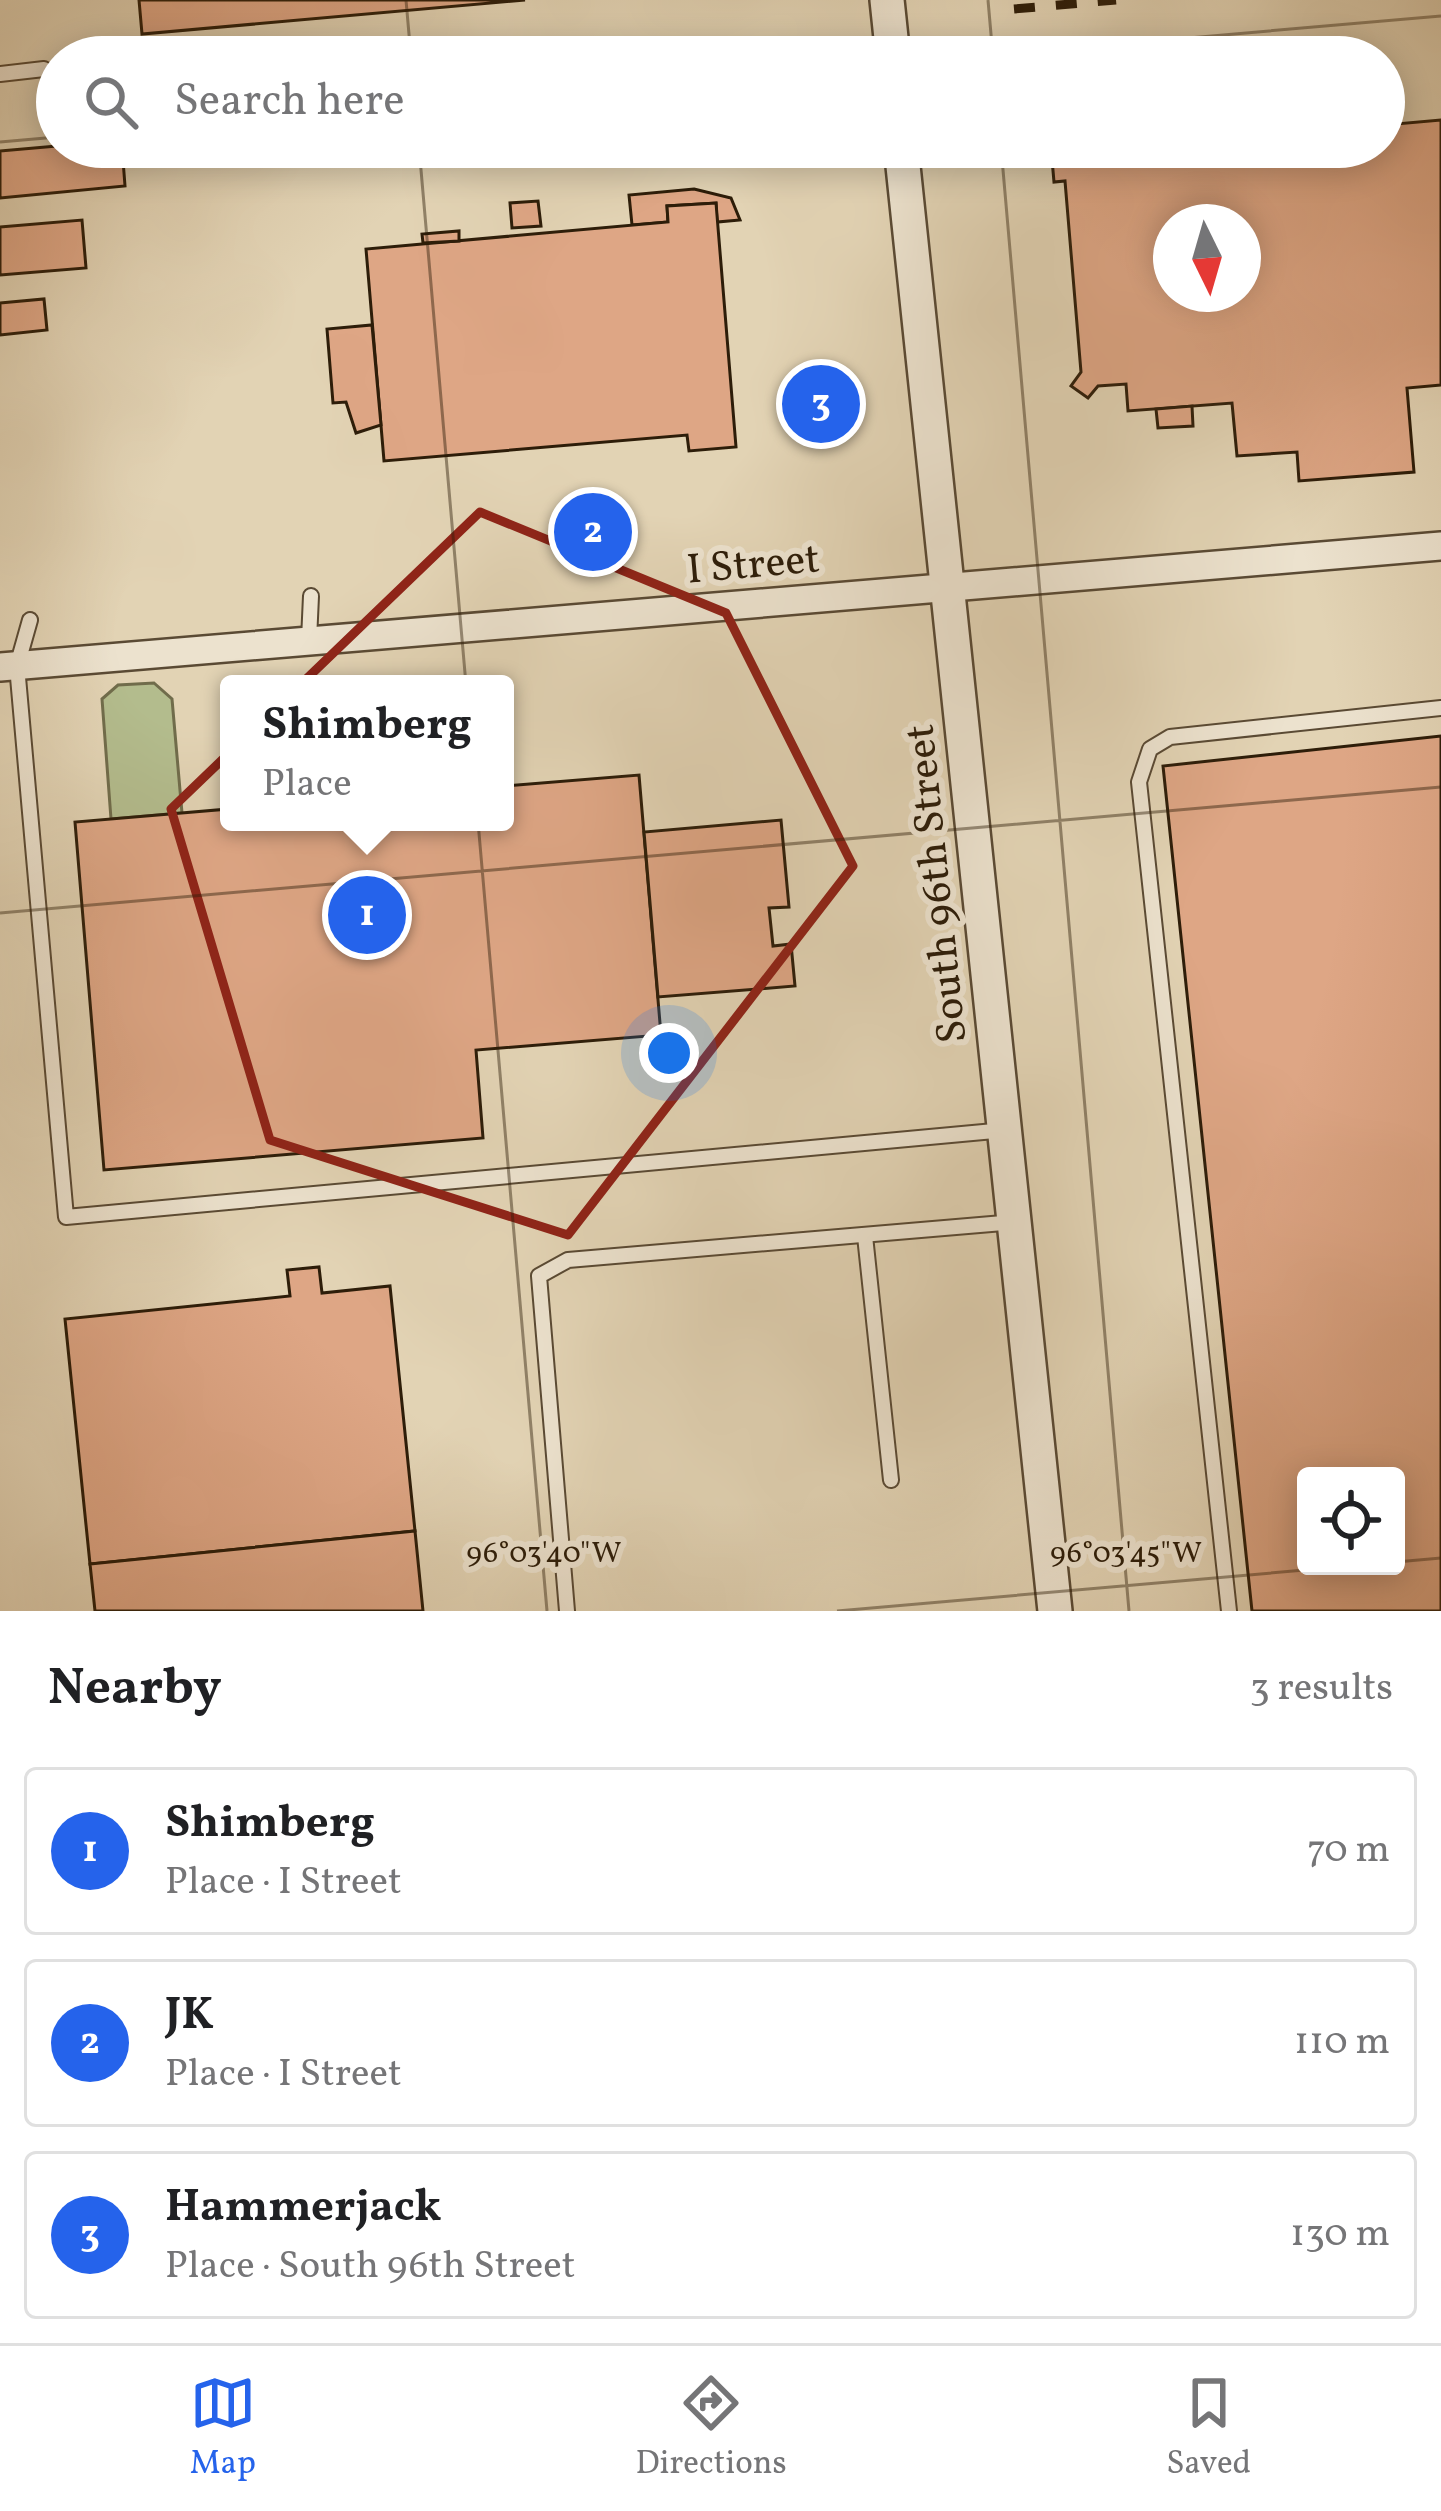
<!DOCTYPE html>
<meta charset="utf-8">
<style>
:root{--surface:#fff;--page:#f2f2f2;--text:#202124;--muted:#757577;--line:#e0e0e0;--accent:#2563eb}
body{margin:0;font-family:Vollkorn,serif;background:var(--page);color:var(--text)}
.controls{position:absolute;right:36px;bottom:36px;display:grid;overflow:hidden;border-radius:12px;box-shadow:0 6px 30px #0003}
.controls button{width:108px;height:108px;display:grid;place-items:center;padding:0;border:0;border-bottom:3px solid var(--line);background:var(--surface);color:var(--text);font:60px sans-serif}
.compass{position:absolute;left:1153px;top:204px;width:108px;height:108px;border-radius:50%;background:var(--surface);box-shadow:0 6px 30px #0003;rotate:175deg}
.you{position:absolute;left:669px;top:1053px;width:42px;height:42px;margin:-30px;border:9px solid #fff;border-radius:50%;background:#1a73e8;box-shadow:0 0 0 18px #1a73e833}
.badge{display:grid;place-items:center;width:78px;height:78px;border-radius:50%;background:var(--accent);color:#fff;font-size:39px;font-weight:700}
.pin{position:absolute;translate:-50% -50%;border:6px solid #fff;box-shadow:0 3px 12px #0006}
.popup{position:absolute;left:220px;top:675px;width:294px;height:156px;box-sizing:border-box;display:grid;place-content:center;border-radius:12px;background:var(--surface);filter:drop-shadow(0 3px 9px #0005);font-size:39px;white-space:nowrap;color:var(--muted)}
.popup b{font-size:45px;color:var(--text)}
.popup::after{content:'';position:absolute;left:50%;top:100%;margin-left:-24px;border:24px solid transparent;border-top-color:var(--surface)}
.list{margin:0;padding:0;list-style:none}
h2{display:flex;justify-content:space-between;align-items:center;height:156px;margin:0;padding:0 48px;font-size:51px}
h2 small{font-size:39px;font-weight:400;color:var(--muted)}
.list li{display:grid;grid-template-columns:78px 1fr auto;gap:36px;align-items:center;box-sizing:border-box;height:168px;margin:0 24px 24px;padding:0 24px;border:3px solid var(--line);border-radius:12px}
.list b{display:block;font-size:45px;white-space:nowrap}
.list p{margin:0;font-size:39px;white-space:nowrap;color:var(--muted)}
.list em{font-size:39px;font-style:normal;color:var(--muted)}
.icon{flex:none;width:66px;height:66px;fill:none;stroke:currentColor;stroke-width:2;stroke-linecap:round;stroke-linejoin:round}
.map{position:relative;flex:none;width:1441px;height:1611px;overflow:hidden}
.search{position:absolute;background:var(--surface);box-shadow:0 6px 30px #0003;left:36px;right:36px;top:36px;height:132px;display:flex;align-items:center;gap:30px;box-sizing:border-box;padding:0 42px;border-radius:66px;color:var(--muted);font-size:45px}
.sheet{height:732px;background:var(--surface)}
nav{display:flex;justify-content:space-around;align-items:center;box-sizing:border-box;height:168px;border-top:3px solid var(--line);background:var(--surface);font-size:33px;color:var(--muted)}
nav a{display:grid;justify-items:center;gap:6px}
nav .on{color:var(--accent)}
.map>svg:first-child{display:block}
.green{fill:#b3bc8d;stroke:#706c4b;stroke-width:3}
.building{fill:#dea685;stroke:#2d1d09;stroke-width:3;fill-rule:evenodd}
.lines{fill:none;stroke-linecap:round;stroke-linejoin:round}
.service-casing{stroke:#5a4a34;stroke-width:18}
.minor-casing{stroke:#5a4a34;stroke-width:32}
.tertiary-casing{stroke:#5a4a34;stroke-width:38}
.service{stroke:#ece2ce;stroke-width:14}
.minor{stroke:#ece2ce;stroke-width:27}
.tertiary{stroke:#ece2ce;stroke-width:33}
.rail{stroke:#2d1d09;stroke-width:9;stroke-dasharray:21 21;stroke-linecap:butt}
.marked{fill:none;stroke:#8f2418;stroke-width:9;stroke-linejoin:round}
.ticks{fill:none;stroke:#2d1d09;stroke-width:3;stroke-opacity:0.45}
.labels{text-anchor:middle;stroke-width:12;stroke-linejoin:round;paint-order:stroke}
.street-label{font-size:42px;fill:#2d1d09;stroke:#ece2ce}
.ticks-label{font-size:30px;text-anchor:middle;fill:#2d1d09;stroke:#ece2ce;stroke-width:12;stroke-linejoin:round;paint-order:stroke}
</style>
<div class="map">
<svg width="1441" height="1611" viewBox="0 0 1441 1611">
<rect width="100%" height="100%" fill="#e2d3b4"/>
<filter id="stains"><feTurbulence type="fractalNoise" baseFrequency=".00167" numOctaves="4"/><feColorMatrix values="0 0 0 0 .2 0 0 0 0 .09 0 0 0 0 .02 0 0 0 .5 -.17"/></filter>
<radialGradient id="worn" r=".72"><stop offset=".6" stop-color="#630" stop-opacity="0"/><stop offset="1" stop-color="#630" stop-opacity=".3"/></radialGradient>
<path class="green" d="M154 683 172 699 182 813 111 819 102 699 118 685Z"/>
<g class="building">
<path d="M139 0H525L142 34Z"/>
<path d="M1441 120V385L1407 388 1414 472 1299 481 1297 452 1237 456 1232 403 1128 411 1126 384 1098 386 1088 398 1071 386 1081 372 1065 181 1054 182 1051 148 1101 147 1102 154 1156 147H1384V125ZM1171 222H1243V294H1171Z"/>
<path d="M57 146 122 147 125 186 0 198V151Z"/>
<path d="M694 189 731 198 740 220 717 222 716 203 667 206 668 222 632 225 629 195Z"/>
<path d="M538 201 541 226 512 228 510 203Z"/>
<path d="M716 203 736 447 689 451 687 435 384 461 366 249 668 222 667 206Z"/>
<path d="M82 220 86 268 0 275V227Z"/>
<path d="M459 231V241L423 243 422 234Z"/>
<path d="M44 299 47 330 0 335V303Z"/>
<path d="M372 325 381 425 356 433 346 402 333 403 327 329Z"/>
<path d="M1192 406 1193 426 1158 428 1156 409Z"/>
<path d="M1441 736V1611H1252L1163 766ZM1306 1476H1396V1566H1306Z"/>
<path d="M639 775 661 1035 476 1050 483 1138 104 1170 75 822 229 809V822H505V786Z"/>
<path d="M781 820 789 907 769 908 773 946 791 944 795 986 658 997 644 832Z"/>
<path d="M319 1267 322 1293 390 1286 415 1531 90 1564 65 1319 290 1296 287 1270Z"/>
<path d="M415 1531 423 1611H95L90 1564Z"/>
</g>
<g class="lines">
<g class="service-casing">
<g id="service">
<path d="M0 74 44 69"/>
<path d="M30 620 17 666 66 1217 1005 1130"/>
<path d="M309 640 311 596"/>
<path d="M865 1236 891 1480"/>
<path d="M567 1611 539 1276 568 1260 1015 1222"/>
<path d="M1229 1611 1139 782 1150 749 1170 737 1441 708"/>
</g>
</g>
<g class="minor-casing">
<path id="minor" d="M0 667 1441 546"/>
</g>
<g class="tertiary-casing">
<g id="tertiary">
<path d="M887 0 893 57"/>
<path d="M901 147 1055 1611"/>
</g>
</g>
<use href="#service" class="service"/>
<use href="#minor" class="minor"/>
<use href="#tertiary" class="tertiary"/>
<path class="rail" d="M1014 9 1116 0"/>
</g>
<path class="marked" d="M480 512 726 613 853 866 568 1235 270 1140 171 809Z"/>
<path class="ticks" d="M406 0 411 57M988 0 993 57M969 57 1441 16M0 142 57 137M419 147 547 1611M1001 147 1129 1611M0 913 1441 787M1396 1562 1441 1558M837 1611 1351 1566"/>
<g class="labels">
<g class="street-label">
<text transform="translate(753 562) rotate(-5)" y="15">I Street</text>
<text transform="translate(934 884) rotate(-96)" y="15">South 96th Street</text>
</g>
</g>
<g class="ticks-label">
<text x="544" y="1562">96°03'40"W</text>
<text x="1126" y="1562">96°03'45"W</text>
</g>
<rect width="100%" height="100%" filter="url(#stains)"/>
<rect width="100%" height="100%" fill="url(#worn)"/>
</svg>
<div class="controls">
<button><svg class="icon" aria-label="locate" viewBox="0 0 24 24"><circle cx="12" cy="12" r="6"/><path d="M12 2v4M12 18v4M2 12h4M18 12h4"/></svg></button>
</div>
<svg class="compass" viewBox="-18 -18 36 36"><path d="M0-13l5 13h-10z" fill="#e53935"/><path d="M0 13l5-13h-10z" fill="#757577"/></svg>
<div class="you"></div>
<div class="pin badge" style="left:367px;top:915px">1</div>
<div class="popup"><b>Shimberg</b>Place</div>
<div class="pin badge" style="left:593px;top:532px">2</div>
<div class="pin badge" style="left:821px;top:404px">3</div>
<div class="search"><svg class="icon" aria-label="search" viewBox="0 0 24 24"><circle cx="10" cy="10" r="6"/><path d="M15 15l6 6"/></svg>Search here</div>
</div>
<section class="sheet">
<h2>Nearby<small>3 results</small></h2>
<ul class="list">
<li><span class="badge">1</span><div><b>Shimberg</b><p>Place · I Street</p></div><em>70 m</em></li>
<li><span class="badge">2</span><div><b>JK</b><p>Place · I Street</p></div><em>110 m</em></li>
<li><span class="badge">3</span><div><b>Hammerjack</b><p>Place · South 96th Street</p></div><em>130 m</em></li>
</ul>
</section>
<nav>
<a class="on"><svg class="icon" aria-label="map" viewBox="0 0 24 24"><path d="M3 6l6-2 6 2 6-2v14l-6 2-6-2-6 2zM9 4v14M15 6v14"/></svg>Map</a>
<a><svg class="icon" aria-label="directions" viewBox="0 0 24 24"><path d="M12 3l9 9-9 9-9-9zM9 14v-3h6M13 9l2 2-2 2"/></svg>Directions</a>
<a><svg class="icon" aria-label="saved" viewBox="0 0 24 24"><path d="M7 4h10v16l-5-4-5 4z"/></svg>Saved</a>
</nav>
